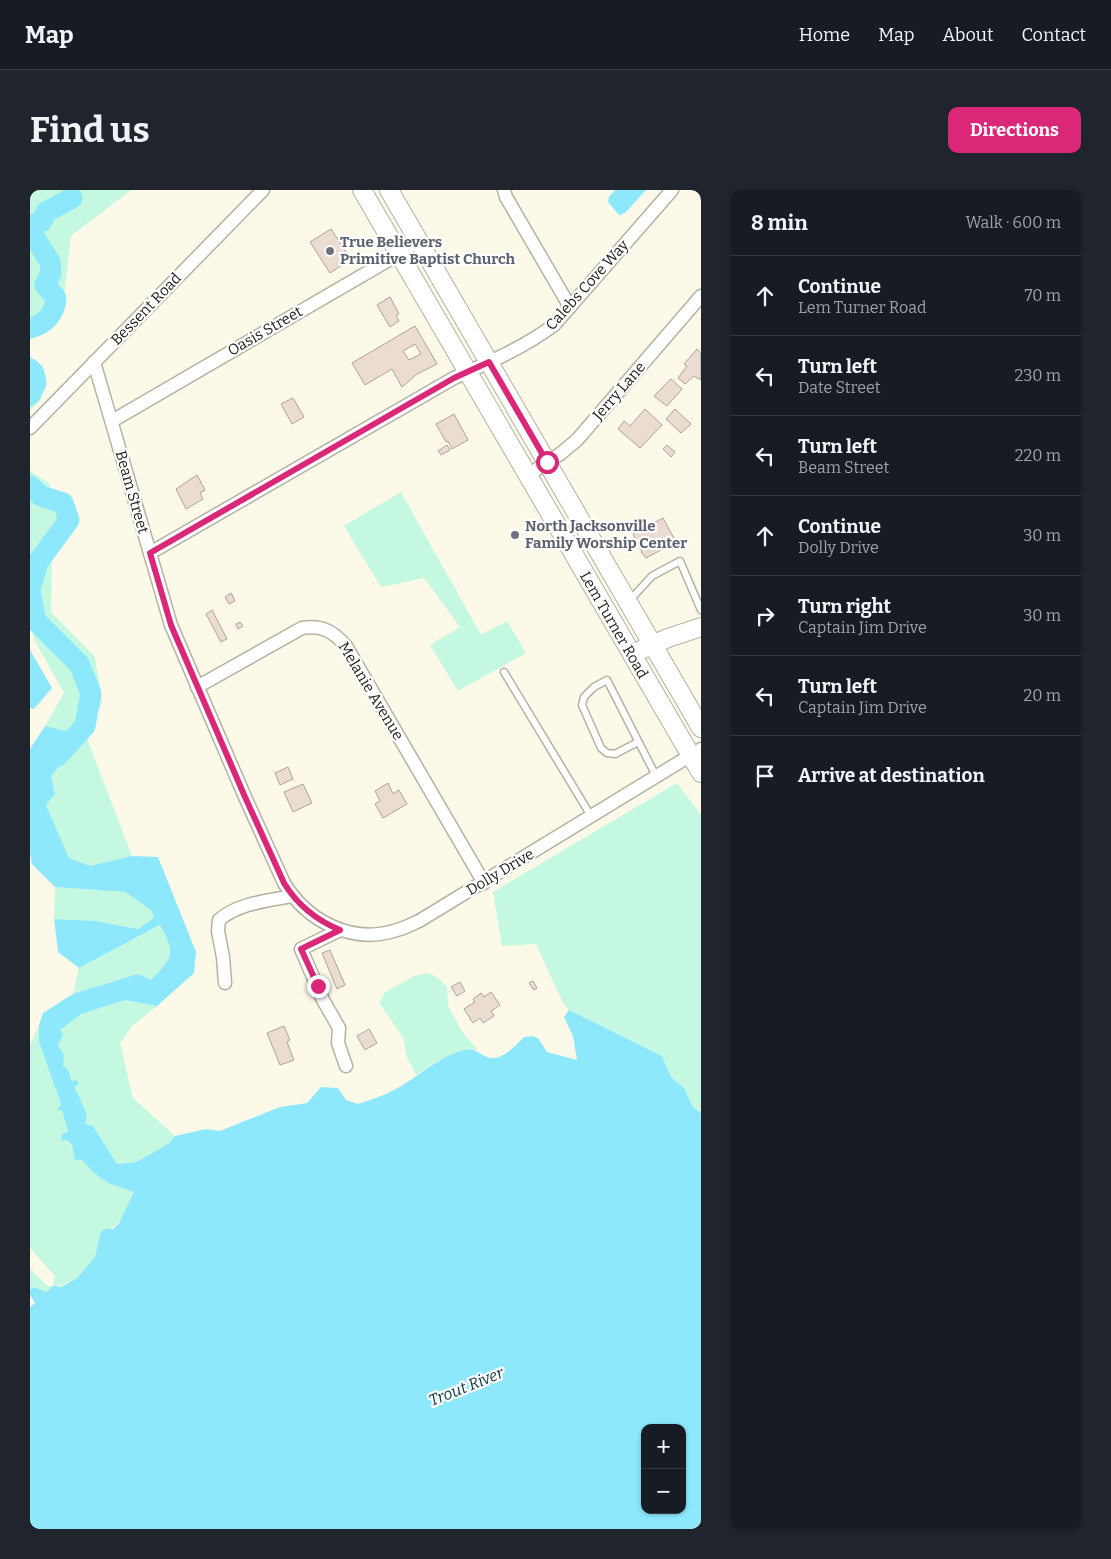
<!DOCTYPE html>
<meta charset="utf-8">
<style>
:root{--surface:#171b24;--page:#20242c;--text:#f1f3f6;--muted:#9ea1a6;--line:#363941;--accent:#db2777}
body{margin:0;font-family:Bitter,serif;background:var(--page);color:var(--text)}
.controls{position:absolute;right:15px;bottom:15px;display:grid;overflow:hidden;border-radius:10px;box-shadow:0 1px 4px #0004}
.controls button{width:45px;height:45px;display:grid;place-items:center;padding:0;border:0;border-bottom:1px solid var(--line);background:var(--surface);color:var(--text);font:25px sans-serif}
.stop{position:absolute;width:15px;height:15px;margin:-11px;border:4px solid #db2777;border-radius:50%;background:#fff}
.stop.end{background:#db2777;border-color:#fff;box-shadow:0 1px 5px #0008}
.list{margin:0;padding:0;list-style:none}
h2{display:flex;justify-content:space-between;align-items:center;height:65px;margin:0;padding:0 20px;font-size:21px}
h2 small{font-size:16px;font-weight:400;color:var(--muted)}
.list li{display:grid;grid-template-columns:32px 1fr auto;gap:15px;align-items:center;box-sizing:border-box;height:80px;padding:0 20px;border-top:1px solid var(--line)}
.list b{display:block;font-size:19px;white-space:nowrap}
.list p{margin:0;font-size:16px;white-space:nowrap;color:var(--muted)}
.list em{font-size:16px;font-style:normal;color:var(--muted)}
.icon{flex:none;width:28px;height:28px;fill:none;stroke:currentColor;stroke-width:2;stroke-linecap:round;stroke-linejoin:round}
.map{position:relative;flex:none;width:671px;height:1339px;overflow:hidden;border-radius:10px}
header{display:flex;align-items:center;gap:30px;box-sizing:border-box;height:70px;padding:0 25px;background:var(--surface);border-bottom:1px solid var(--line)}
header strong{font-size:24px}
nav{display:flex;gap:28px;margin-inline-start:auto;font-size:18px}
.intro{display:flex;align-items:center;justify-content:space-between;box-sizing:border-box;height:120px;padding:0 30px}
h1{margin:0;font-size:35px}
.button{padding:12px 22px;border-radius:10px;background:var(--accent);color:#fff;font-size:18px;font-weight:700}
main{display:flex;gap:30px;padding:0 30px}
aside{flex:1;background:var(--surface);border-radius:10px;box-shadow:0 1px 4px #0004}
.map>svg:first-child{display:block}
.green{fill:#c4f8e0}
.water{fill:#8de8fc;fill-rule:evenodd}
.lines{fill:none;stroke-linecap:round;stroke-linejoin:round}
.stream{stroke:#8de8fc;stroke-width:4}
.river{stroke:#8de8fc;stroke-width:21}
.building{fill:#ebdcd2;stroke:#b0a298;fill-rule:evenodd}
.service-casing{stroke:#b5b2a3;stroke-width:9}
.minor-casing{stroke:#b5b2a3;stroke-width:15}
.secondary-casing{stroke:#b5b2a3;stroke-width:20}
.service{stroke:#fff;stroke-width:6}
.minor{stroke:#fff;stroke-width:12}
.secondary{stroke:#fff;stroke-width:18}
.route{stroke:#db2777;stroke-width:6}
.worship-dot{fill:#6b7280;stroke:#fff;stroke-width:2}
.labels{text-anchor:middle;stroke-width:4.5;stroke-linejoin:round;paint-order:stroke}
.worship-label{font-size:15px;font-weight:bold;fill:#5b616d;stroke:#fff;text-anchor:start}
.street-label{font-size:15px;fill:#21201a;stroke:#fff}
.water-label{font-size:16px;font-style:italic;fill:#0c3841;stroke:#fff}
</style>
<header>
<strong>Map</strong>
<nav><a>Home</a><a>Map</a><a>About</a><a>Contact</a></nav>
</header>
<div class="intro"><h1>Find us</h1><a class="button">Directions</a></div>
<main>
<div class="map">
<svg width="671" height="1339" viewBox="0 0 671 1339">
<rect width="100%" height="100%" fill="#fcf9e9"/>
<g class="green">
<path d="M0 0H101L41 46 33 115 15 141 0 142Z"/>
<path d="M0 165 15 183 11 209 0 220Z"/>
<path d="M0 281 19 293 22 302 45 316 46 334 22 366 21 422 65 467 72 513 56 546 102 666 60 676 39 668 16 615 25 604 21 586 56 546 15 536 34 503 4 449 0 433Z"/>
<path d="M371 302 451 445 477 431 496 463 428 501 400 455 430 437 394 388 351 397 314 336Z"/>
<path d="M647 593 671 625V923L663 917 654 898 641 887 632 866 539 820 533 813 506 754 472 756 463 702Z"/>
<path d="M25 697 95 702 121 720 124 729 108 739 66 731 24 729Z"/>
<path d="M131 735 141 757 137 774 121 790 43 804 49 778Z"/>
<path d="M397 783 408 788 417 797 418 816 433 843 448 860 437 859 409 870 386 885 377 868 373 847 349 813 354 803 384 786Z"/>
<path d="M95 810 127 816 102 836 90 853 103 908 145 946 138 954 106 972 87 974 63 936 55 934C59 915 43 907 47 890L42 891 37 878 33 876 28 856 33 844 30 840 50 824Z"/>
<path d="M9 835V852L31 914 28 920H32L38 943 36 950 64 983 78 993 104 1002C94 1023 93 1036 70 1044L65 1067 47 1088 17 1102 4 1097 0 1100V1079L18 1096H23L25 1086 0 1058V855Z"/>
</g>
<g class="water">
<path d="M585 0H616L595 23 589 25 578 12 579 7Z"/>
<path d="M0 460 22 498 4 519 0 518Z"/>
<path d="M15 536 56 546 21 586 25 604 16 615 39 668 60 676 102 666 128 667 166 762 164 783 127 816 95 810 51 824 30 840 33 844 28 856 34 864 33 876 37 878 42 891 47 890 49 894 45 897 57 925 55 934 63 936 87 974 106 972 138 954 145 946 176 939 190 941 250 917 277 913 291 897 308 898 316 910 328 914C340 910 353 906 364 900 389 887 407 867 434 860 444 857 448 863 455 866 470 874 485 856 494 847L502 846 508 848 517 862 547 870 543 846 534 827 539 820 632 866 641 887 654 898 663 917 671 923V1339H0V1117L5 1113 0 1105V1100L4 1097 17 1102 23 1096 31 1097 47 1088 65 1067 70 1044 74 1039H83L89 1033 104 1002 78 993 64 983 52 970H45L42 955 36 950 31 951 32 944 38 942 32 920H27L31 914 9 852V835L13 823 43 804 108 784 121 790C143 768 146 763 130 735L49 778 28 762 24 729 66 731 108 739 124 728 121 720 95 702 25 697 2 674 0 662V559ZM615 1238H652V1320H615Z"/>
</g>
<g class="lines">
<path class="stream" d="M42 8 46 4V0"/>
<g class="river">
<path d="M0 36 12 31 16 22 42 8"/>
<path d="M0 40 20 72 21 83 15 95 26 108C25 123 15 135 0 138"/>
<path d="M0 179 4 183 6 193 0 205"/>
<path d="M0 296 11 306 33 313 39 330 8 372 0 399"/>
<path d="M0 402 6 431 49 474 61 503 55 536 28 566"/>
</g>
</g>
<g class="building">
<path d="M301 39 321 69 300 83 280 52Z"/>
<path d="M360 107 369 124 366 126 369 131 360 137 347 115Z"/>
<path d="M385 136 407 174 387 184 372 197 362 179 335 195 322 173ZM385 154 391 164 379 170 373 161Z"/>
<path d="M667 159 671 163V190L664 186 655 194 648 188 657 176 654 174Z"/>
<path d="M641 189 652 199 637 216 624 206Z"/>
<path d="M263 208 274 227 262 234 251 214Z"/>
<path d="M615 219 632 235 610 258 588 239 594 231 600 236Z"/>
<path d="M645 219 661 234 651 243 636 229Z"/>
<path d="M424 224 438 250 422 259 418 251 416 252 406 234Z"/>
<path d="M417 255 420 260 411 265 408 261Z"/>
<path d="M637 255 645 262 641 267 633 259Z"/>
<path d="M167 285 175 300 170 303 173 309 156 319 146 299Z"/>
<path d="M633 328 646 352 616 368 611 362H612L603 344Z"/>
<path d="M201 403 205 411 199 414 195 407Z"/>
<path d="M182 420 197 449 191 452 176 424Z"/>
<path d="M210 432 213 436 208 439 206 434Z"/>
<path d="M258 577 263 589 250 595 245 583Z"/>
<path d="M358 593 363 604 369 600 377 614 353 628 345 614 350 611 345 601Z"/>
<path d="M273 594 282 613 263 622 254 602Z"/>
<path d="M300 760 315 795 307 799 292 763Z"/>
<path d="M503 791 507 798 504 800 499 793Z"/>
<path d="M430 792 435 801 427 806 421 797Z"/>
<path d="M461 802 470 815 461 821 464 826 453 833 450 828 443 833 434 819 445 812 443 809 451 803 454 807Z"/>
<path d="M254 836 260 850 257 852 264 870 250 875 237 843Z"/>
<path d="M339 839 347 853 335 860 327 846Z"/>
</g>
<g class="lines">
<g class="service-casing">
<g id="service">
<path d="M600 410 622 386 650 371 671 420"/>
<path d="M474 482 561 626"/>
<path d="M608 552 585 564 577 563 571 558 552 515 554 507 564 497 577 490 626 586"/>
</g>
</g>
<g class="minor-casing">
<g id="minor">
<path d="M474 0 476 7 540 117"/>
<path d="M64 172 141 435 215 607 254 693C277 731 322 755 367 740 375 738 382 734 389 731L671 559"/>
<path d="M82 231 369 64 388 50"/>
<path d="M0 238 233 0"/>
<path d="M498 285 530 264 547 250 671 106"/>
<path d="M120 363 424 188C458 173 493 158 524 135L642 0"/>
<path d="M167 497 272 438C292 435 303 441 316 456L454 693"/>
<path d="M310 740 271 759 293 810 309 838 308 853 316 876"/>
<path d="M195 793 193 767 188 741 189 730C208 713 238 711 262 706"/>
</g>
</g>
<g class="secondary-casing">
<g id="secondary">
<path d="M332 0 671 583"/>
<path d="M359 0 671 538"/>
<path d="M613 459 638 448 671 437"/>
</g>
</g>
<use href="#service" class="service"/>
<use href="#minor" class="minor"/>
<use href="#secondary" class="secondary"/>
</g>
<g class="lines">
<path class="route" d="M288 796 271 759 310 740C286 730 268 716 254 693L215 607 141 435 120 363 424 188 459 172 517 272"/>
</g>
<g class="worship-dot">
<circle cx="300" cy="61" r="5"/>
<circle cx="485" cy="345" r="5"/>
</g>
<g class="labels">
<g class="worship-label">
<text x="310" y="57">True Believers<tspan x="310" dy="17">Primitive Baptist Church</tspan></text>
<text x="495" y="341">North Jacksonville<tspan x="495" dy="17">Family Worship Center</tspan></text>
</g>
<g class="street-label">
<text transform="translate(557 95) rotate(-48)" y="5">Calebs Cove Way</text>
<text transform="translate(116 119) rotate(-46)" y="5">Bessent Road</text>
<text transform="translate(235 141) rotate(-30)" y="5">Oasis Street</text>
<text transform="translate(589 201) rotate(-49)" y="5">Jerry Lane</text>
<text transform="translate(102 302) rotate(74)" y="5">Beam Street</text>
<text transform="translate(584 435) rotate(60)" y="5">Lem Turner Road</text>
<text transform="translate(341 501) rotate(59)" y="5">Melanie Avenue</text>
<text transform="translate(470 682) rotate(-31)" y="5">Dolly Drive</text>
</g>
<g class="water-label">
<text transform="translate(436 1196) rotate(-22)" y="6">Trout River</text>
</g>
</g>
</svg>
<div class="controls">
<button>+</button>
<button>−</button>
</div>
<div class="stop" style="left:517px;top:272px"></div>
<div class="stop end" style="left:288px;top:796px"></div>
</div>
<aside>
<h2>8 min<small>Walk · 600 m</small></h2>
<ul class="list">
<li><svg class="icon" aria-label="ahead" viewBox="0 0 24 24"><path d="M12 20V5M6 11l6-6 6 6"/></svg><div><b>Continue</b><p>Lem Turner Road</p></div><em>70 m</em></li>
<li><svg class="icon" aria-label="left" viewBox="0 0 24 24"><path d="M17 20v-9H6M10 6l-5 5 5 5"/></svg><div><b>Turn left</b><p>Date Street</p></div><em>230 m</em></li>
<li><svg class="icon" aria-label="left" viewBox="0 0 24 24"><path d="M17 20v-9H6M10 6l-5 5 5 5"/></svg><div><b>Turn left</b><p>Beam Street</p></div><em>220 m</em></li>
<li><svg class="icon" aria-label="ahead" viewBox="0 0 24 24"><path d="M12 20V5M6 11l6-6 6 6"/></svg><div><b>Continue</b><p>Dolly Drive</p></div><em>30 m</em></li>
<li><svg class="icon" aria-label="right" viewBox="0 0 24 24"><path d="M7 20v-9h11M14 6l5 5-5 5"/></svg><div><b>Turn right</b><p>Captain Jim Drive</p></div><em>30 m</em></li>
<li><svg class="icon" aria-label="left" viewBox="0 0 24 24"><path d="M17 20v-9H6M10 6l-5 5 5 5"/></svg><div><b>Turn left</b><p>Captain Jim Drive</p></div><em>20 m</em></li>
<li><svg class="icon" aria-label="arrive" viewBox="0 0 24 24"><path d="M6 21V4h12l-3 4 3 4H6"/></svg><div><b>Arrive at destination</b></div></li>
</ul>
</aside>
</main>
